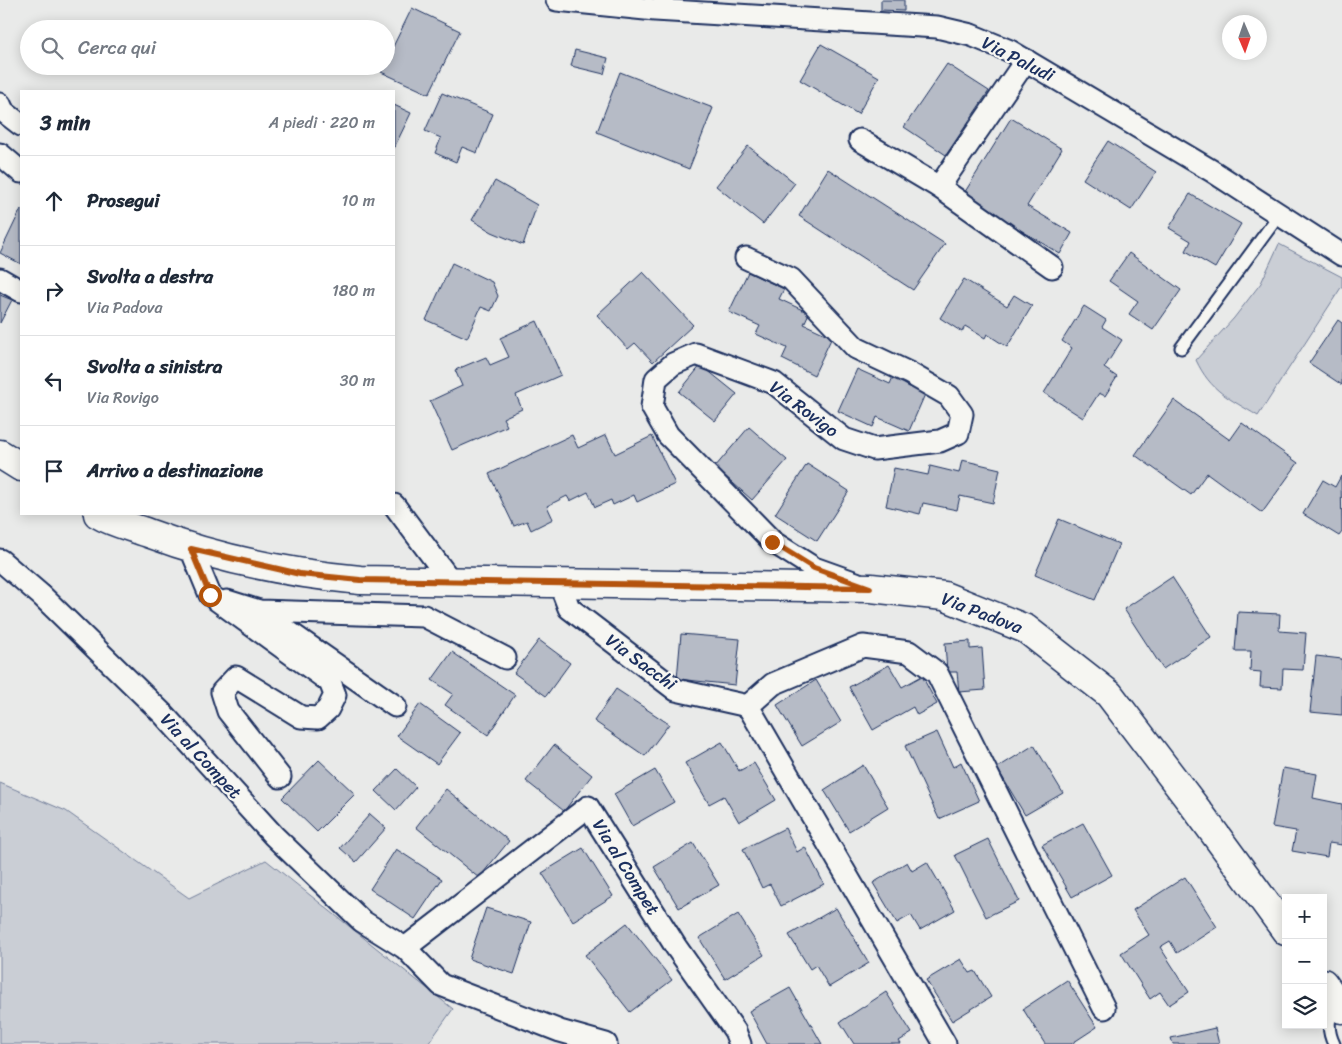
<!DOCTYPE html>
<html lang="it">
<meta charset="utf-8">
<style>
:root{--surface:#fff;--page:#f6f6f7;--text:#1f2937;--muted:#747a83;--line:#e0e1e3}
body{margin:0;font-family:Sriracha,sans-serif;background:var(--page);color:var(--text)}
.controls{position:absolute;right:15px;bottom:15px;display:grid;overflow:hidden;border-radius:0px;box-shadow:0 2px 12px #0003}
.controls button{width:45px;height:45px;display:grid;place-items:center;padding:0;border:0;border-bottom:1px solid var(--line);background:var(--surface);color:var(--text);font:25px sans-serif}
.compass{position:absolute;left:1222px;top:15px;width:45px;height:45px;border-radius:50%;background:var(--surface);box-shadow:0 2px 12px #0003;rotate:178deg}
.stop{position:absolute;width:15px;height:15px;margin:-11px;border:4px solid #b45309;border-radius:50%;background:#fff}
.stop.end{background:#b45309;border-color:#fff;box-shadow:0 1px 5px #0008}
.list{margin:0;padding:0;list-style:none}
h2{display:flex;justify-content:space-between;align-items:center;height:65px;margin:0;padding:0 20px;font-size:21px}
h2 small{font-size:16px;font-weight:400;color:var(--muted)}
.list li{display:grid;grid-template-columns:32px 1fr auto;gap:15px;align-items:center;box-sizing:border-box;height:90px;padding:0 20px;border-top:1px solid var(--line)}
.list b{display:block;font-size:19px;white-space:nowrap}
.list p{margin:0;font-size:16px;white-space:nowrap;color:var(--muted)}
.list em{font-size:16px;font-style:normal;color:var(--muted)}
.icon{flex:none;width:28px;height:28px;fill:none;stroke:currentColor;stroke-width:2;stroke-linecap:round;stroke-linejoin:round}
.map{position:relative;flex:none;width:1342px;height:1044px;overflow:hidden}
.search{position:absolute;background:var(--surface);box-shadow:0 2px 12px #0003;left:20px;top:20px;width:375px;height:55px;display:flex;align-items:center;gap:12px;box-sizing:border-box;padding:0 18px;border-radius:28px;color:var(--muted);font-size:19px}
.panel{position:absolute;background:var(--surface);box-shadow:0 2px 12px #0003;left:20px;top:90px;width:375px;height:425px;border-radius:0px}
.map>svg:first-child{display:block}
.green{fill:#caced5;stroke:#727e9a}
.building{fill:#b6bbc6;stroke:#1b2f5e}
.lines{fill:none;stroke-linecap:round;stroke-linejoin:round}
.lane-casing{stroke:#1b2f5e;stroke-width:15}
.street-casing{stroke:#1b2f5e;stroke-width:25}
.secondary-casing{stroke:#1b2f5e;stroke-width:31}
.lane{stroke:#f6f6f2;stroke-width:11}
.street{stroke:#f6f6f2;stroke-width:21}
.secondary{stroke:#f6f6f2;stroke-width:28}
.route{stroke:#b45309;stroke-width:6}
.labels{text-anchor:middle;stroke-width:4.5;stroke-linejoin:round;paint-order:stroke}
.street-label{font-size:18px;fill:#1b2f5e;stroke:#f6f6f2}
</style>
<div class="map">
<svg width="1342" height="1044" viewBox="0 0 1342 1044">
<rect width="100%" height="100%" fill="#e9eae9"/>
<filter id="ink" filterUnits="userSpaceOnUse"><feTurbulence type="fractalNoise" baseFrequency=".02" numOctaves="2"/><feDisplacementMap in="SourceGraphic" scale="10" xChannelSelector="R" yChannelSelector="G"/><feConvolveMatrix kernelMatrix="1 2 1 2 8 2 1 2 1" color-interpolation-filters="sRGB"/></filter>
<g filter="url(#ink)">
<g class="green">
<path d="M1279 244 1342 277V286L1258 416C1229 398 1211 392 1196 360L1234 318 1261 283Z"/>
<path d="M0 783 66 811 189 898 266 860 453 1009 428 1044H0Z"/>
</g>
<g class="building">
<path d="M881 0H904V11L881 10Z"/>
<path d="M412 8 460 31 429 94 381 72 384 66H386V61Z"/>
<path d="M821 44 879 77 858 114 800 80Z"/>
<path d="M575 50 608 58 604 74 571 66Z"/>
<path d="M947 64 989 91 946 155 904 127Z"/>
<path d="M620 72 713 108 689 169 597 132Z"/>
<path d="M442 93 493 114 477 153 462 147 456 162 435 153 441 138 425 131Z"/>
<path d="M394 105 411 113 394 148Z"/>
<path d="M1011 118 1062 149 1027 206 1072 233 1060 254 963 195Z"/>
<path d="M1108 141 1156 172 1131 210 1083 179Z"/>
<path d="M748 146 795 183 763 224 716 186Z"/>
<path d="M828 169 945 244 913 290 799 216Z"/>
<path d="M495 181 537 205 523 245 492 232 472 220Z"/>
<path d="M1190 194 1241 224 1215 268 1186 251 1191 241 1169 228Z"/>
<path d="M21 209V264L0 253Z"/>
<path d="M1129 253 1181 290 1153 330 1129 314 1138 301 1109 281Z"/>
<path d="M452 263 492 282 498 296 491 311 481 307 467 338 426 320Z"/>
<path d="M643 272 693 325 653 362 635 343 628 349 597 315Z"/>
<path d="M748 272 784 289 779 299 809 313 804 324 832 337 814 375 782 359 787 348 756 334 760 326 729 312Z"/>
<path d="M964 279 1007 306 1014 295 1032 306 1007 347 987 334 985 338 965 326 962 332 940 318Z"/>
<path d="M0 295 12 300 0 323Z"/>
<path d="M1084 306 1106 320 1102 327 1122 340 1104 368 1117 377 1105 396 1099 393 1083 418 1044 393 1072 348 1062 341Z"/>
<path d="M1338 320 1342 323V385L1309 363Z"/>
<path d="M537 321 561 375 516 395 522 409 503 418 507 426 452 450 430 401 462 386 455 370 486 357 490 365 509 357 500 338Z"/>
<path d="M701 365 737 394 715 421 679 392Z"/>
<path d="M857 369 890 384 893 377 926 392 909 431 877 417 873 427 838 411Z"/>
<path d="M1174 400 1230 440 1242 423 1298 463 1262 513 1207 473 1191 495 1135 455Z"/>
<path d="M749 427 787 460 752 500 715 467Z"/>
<path d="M572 435 578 448 606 435 615 454 652 436 675 484 637 502 634 495 613 505 611 500 595 507 588 492 570 501 567 496 547 506 553 519 531 530 527 521 514 526 489 474Z"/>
<path d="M962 460 1000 469 993 503 960 496 957 510 923 503 920 514 886 506 894 468 928 475 930 466 959 473Z"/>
<path d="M807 464 849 491 817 541 775 514Z"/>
<path d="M1341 476 1342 532 1339 536 1303 514 1323 480 1335 487Z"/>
<path d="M1059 519 1119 544 1095 600 1035 575Z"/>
<path d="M1172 577 1211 637 1163 669 1124 609Z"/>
<path d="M1238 612 1280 614 1279 631 1306 633 1303 670 1283 669 1282 688 1260 687 1261 672 1250 671 1251 651H1235Z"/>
<path d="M681 634 740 639 735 685 677 679Z"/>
<path d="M539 640 570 663 546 696 514 673Z"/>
<path d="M970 641V649L982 648 985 690 959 692 957 672H947L945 643Z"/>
<path d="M452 652 515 695 488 735 445 705 453 694 432 680Z"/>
<path d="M1316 656 1342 659V715L1310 712Z"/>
<path d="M889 665 902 687 922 676 937 704 917 715 913 707 873 730 849 687Z"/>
<path d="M816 680 841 722 802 746 777 705Z"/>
<path d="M616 689 669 724 645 756 594 721Z"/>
<path d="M420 704 460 733 437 764 397 736Z"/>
<path d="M937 732 953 767 961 762 979 801 939 819 905 746Z"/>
<path d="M722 742 739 771 754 763 776 800 739 822 724 796 709 804 685 763Z"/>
<path d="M554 745 592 775 564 811 526 781Z"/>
<path d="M1034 745 1063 793 1025 815 997 768Z"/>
<path d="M319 760 355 794 317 832 282 798Z"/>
<path d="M863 765 888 807 849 831 824 790Z"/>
<path d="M1283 768 1317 774 1313 798 1342 804V845L1329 843 1327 857 1292 851 1296 831 1272 827Z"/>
<path d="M397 769 416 787 396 810 376 791Z"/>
<path d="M655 770 674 802 632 826 614 794Z"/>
<path d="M446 789 509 841 479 878 416 827Z"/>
<path d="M370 814 386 828 356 862 340 848Z"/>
<path d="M1083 823 1112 875 1072 897 1042 845Z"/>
<path d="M785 828 797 852 805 847 824 884 781 906 770 884 762 888 743 849Z"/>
<path d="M988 839 1019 901 986 917 955 855Z"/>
<path d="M693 843 719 885 679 908 654 867Z"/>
<path d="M583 848 613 896 573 921 542 873Z"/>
<path d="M396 849 442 879 415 919 370 889Z"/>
<path d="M907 862 912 871 927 862 955 910 920 930 911 915 897 923 873 883Z"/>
<path d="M1185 877 1217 927 1177 953 1170 941 1160 947 1189 992 1169 1005 1160 992 1150 999 1121 953 1149 935 1133 910Z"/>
<path d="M486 908 531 922 514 974 469 959Z"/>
<path d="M836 908 869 963 829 987 816 965 810 969 789 935Z"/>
<path d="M738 914 764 955 725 979 699 938Z"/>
<path d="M627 923 672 980 630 1012 585 955Z"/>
<path d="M961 959 970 973 975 971 991 997 952 1021 926 980Z"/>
<path d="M1067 980 1097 1027 1071 1044H1045L1023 1009Z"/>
<path d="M790 988 822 1044H767L749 1011Z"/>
<path d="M886 992 912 1033 899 1041 901 1044H854L840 1022Z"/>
<path d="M1215 1028 1219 1044H1173L1171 1038Z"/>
</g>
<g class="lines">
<g class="lane-casing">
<g id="lane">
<path d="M1181 348 1279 215"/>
<path d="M1334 1044C1327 1031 1328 1015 1335 1002"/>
</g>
</g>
<g class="street-casing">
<g id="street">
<path d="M557 0 655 10 937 27 971 35 1010 51 1212 171 1342 255"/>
<path d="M0 104 3 111 21 125"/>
<path d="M860 140 939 187 1052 267"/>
<path d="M0 154 21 172"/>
<path d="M939 187 1026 60"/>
<path d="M746 258 791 279 856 348 909 373 949 396 962 414 958 433 940 441 874 449 844 439 774 383 696 354 673 364 656 379 652 407 668 435 773 542 814 568 856 583"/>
<path d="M0 279 21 291"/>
<path d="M394 505 450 580"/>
<path d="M191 549 210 595 330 682 335 695 328 709 318 718 301 717 236 677 222 692 228 711 280 777"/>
<path d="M0 560 42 596 163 714 274 836 362 921 405 948 441 985 560 1031 606 1044"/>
<path d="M559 582 569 608 676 690 748 706"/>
<path d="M227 601 259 611 424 616 505 658"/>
<path d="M259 611 395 706"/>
<path d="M405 948 588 807 676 947 735 1031 740 1044"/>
<path d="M945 1044 748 706 773 684 863 646 909 652 937 673 1104 1008"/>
</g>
</g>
<g class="secondary-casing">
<g id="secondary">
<path d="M0 454 21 467"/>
<path d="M98 514C113 523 132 527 148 533 217 559 287 573 360 580L871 588 944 596 1026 629 1109 694 1201 815 1286 931"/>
<path d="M1323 983 1342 1009"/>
</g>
</g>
<use href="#lane" class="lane"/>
<use href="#street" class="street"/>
<use href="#secondary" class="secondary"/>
</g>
</g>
<g class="lines" filter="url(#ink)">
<path class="route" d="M210 595 191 549 300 574 360 580 870 588 814 568 772 542"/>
</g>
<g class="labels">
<g class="street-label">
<text transform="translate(1018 59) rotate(27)" y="6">Via Paludi</text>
<text transform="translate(804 409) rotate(37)" y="6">Via Rovigo</text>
<text transform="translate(982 613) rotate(21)" y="6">Via Padova</text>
<text transform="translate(641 662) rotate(36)" y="6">Via Sacchi</text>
<text transform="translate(201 756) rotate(47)" y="6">Via al Compet</text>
<text transform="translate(626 867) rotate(58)" y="6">Via al Compet</text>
</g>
</g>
</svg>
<div class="controls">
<button>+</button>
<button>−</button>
<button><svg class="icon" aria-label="layers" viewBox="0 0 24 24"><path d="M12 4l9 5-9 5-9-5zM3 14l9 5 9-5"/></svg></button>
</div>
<svg class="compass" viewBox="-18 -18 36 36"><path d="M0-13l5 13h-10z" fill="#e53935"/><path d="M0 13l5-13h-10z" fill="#747a83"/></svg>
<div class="stop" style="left:210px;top:595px"></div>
<div class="stop end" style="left:772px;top:542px"></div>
<div class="search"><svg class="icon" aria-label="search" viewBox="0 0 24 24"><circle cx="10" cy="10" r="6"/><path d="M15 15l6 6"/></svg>Cerca qui</div>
<section class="panel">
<h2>3 min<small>A piedi · 220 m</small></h2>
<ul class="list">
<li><svg class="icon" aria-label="ahead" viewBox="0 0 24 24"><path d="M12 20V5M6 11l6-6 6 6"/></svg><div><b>Prosegui</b></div><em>10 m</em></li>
<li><svg class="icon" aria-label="right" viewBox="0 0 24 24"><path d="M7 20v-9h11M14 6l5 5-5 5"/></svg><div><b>Svolta a destra</b><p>Via Padova</p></div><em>180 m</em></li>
<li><svg class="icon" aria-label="left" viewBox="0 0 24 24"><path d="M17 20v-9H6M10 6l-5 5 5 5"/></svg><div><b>Svolta a sinistra</b><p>Via Rovigo</p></div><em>30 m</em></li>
<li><svg class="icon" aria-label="arrive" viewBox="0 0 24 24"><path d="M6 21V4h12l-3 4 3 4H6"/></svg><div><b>Arrivo a destinazione</b></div></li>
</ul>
</section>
</div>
